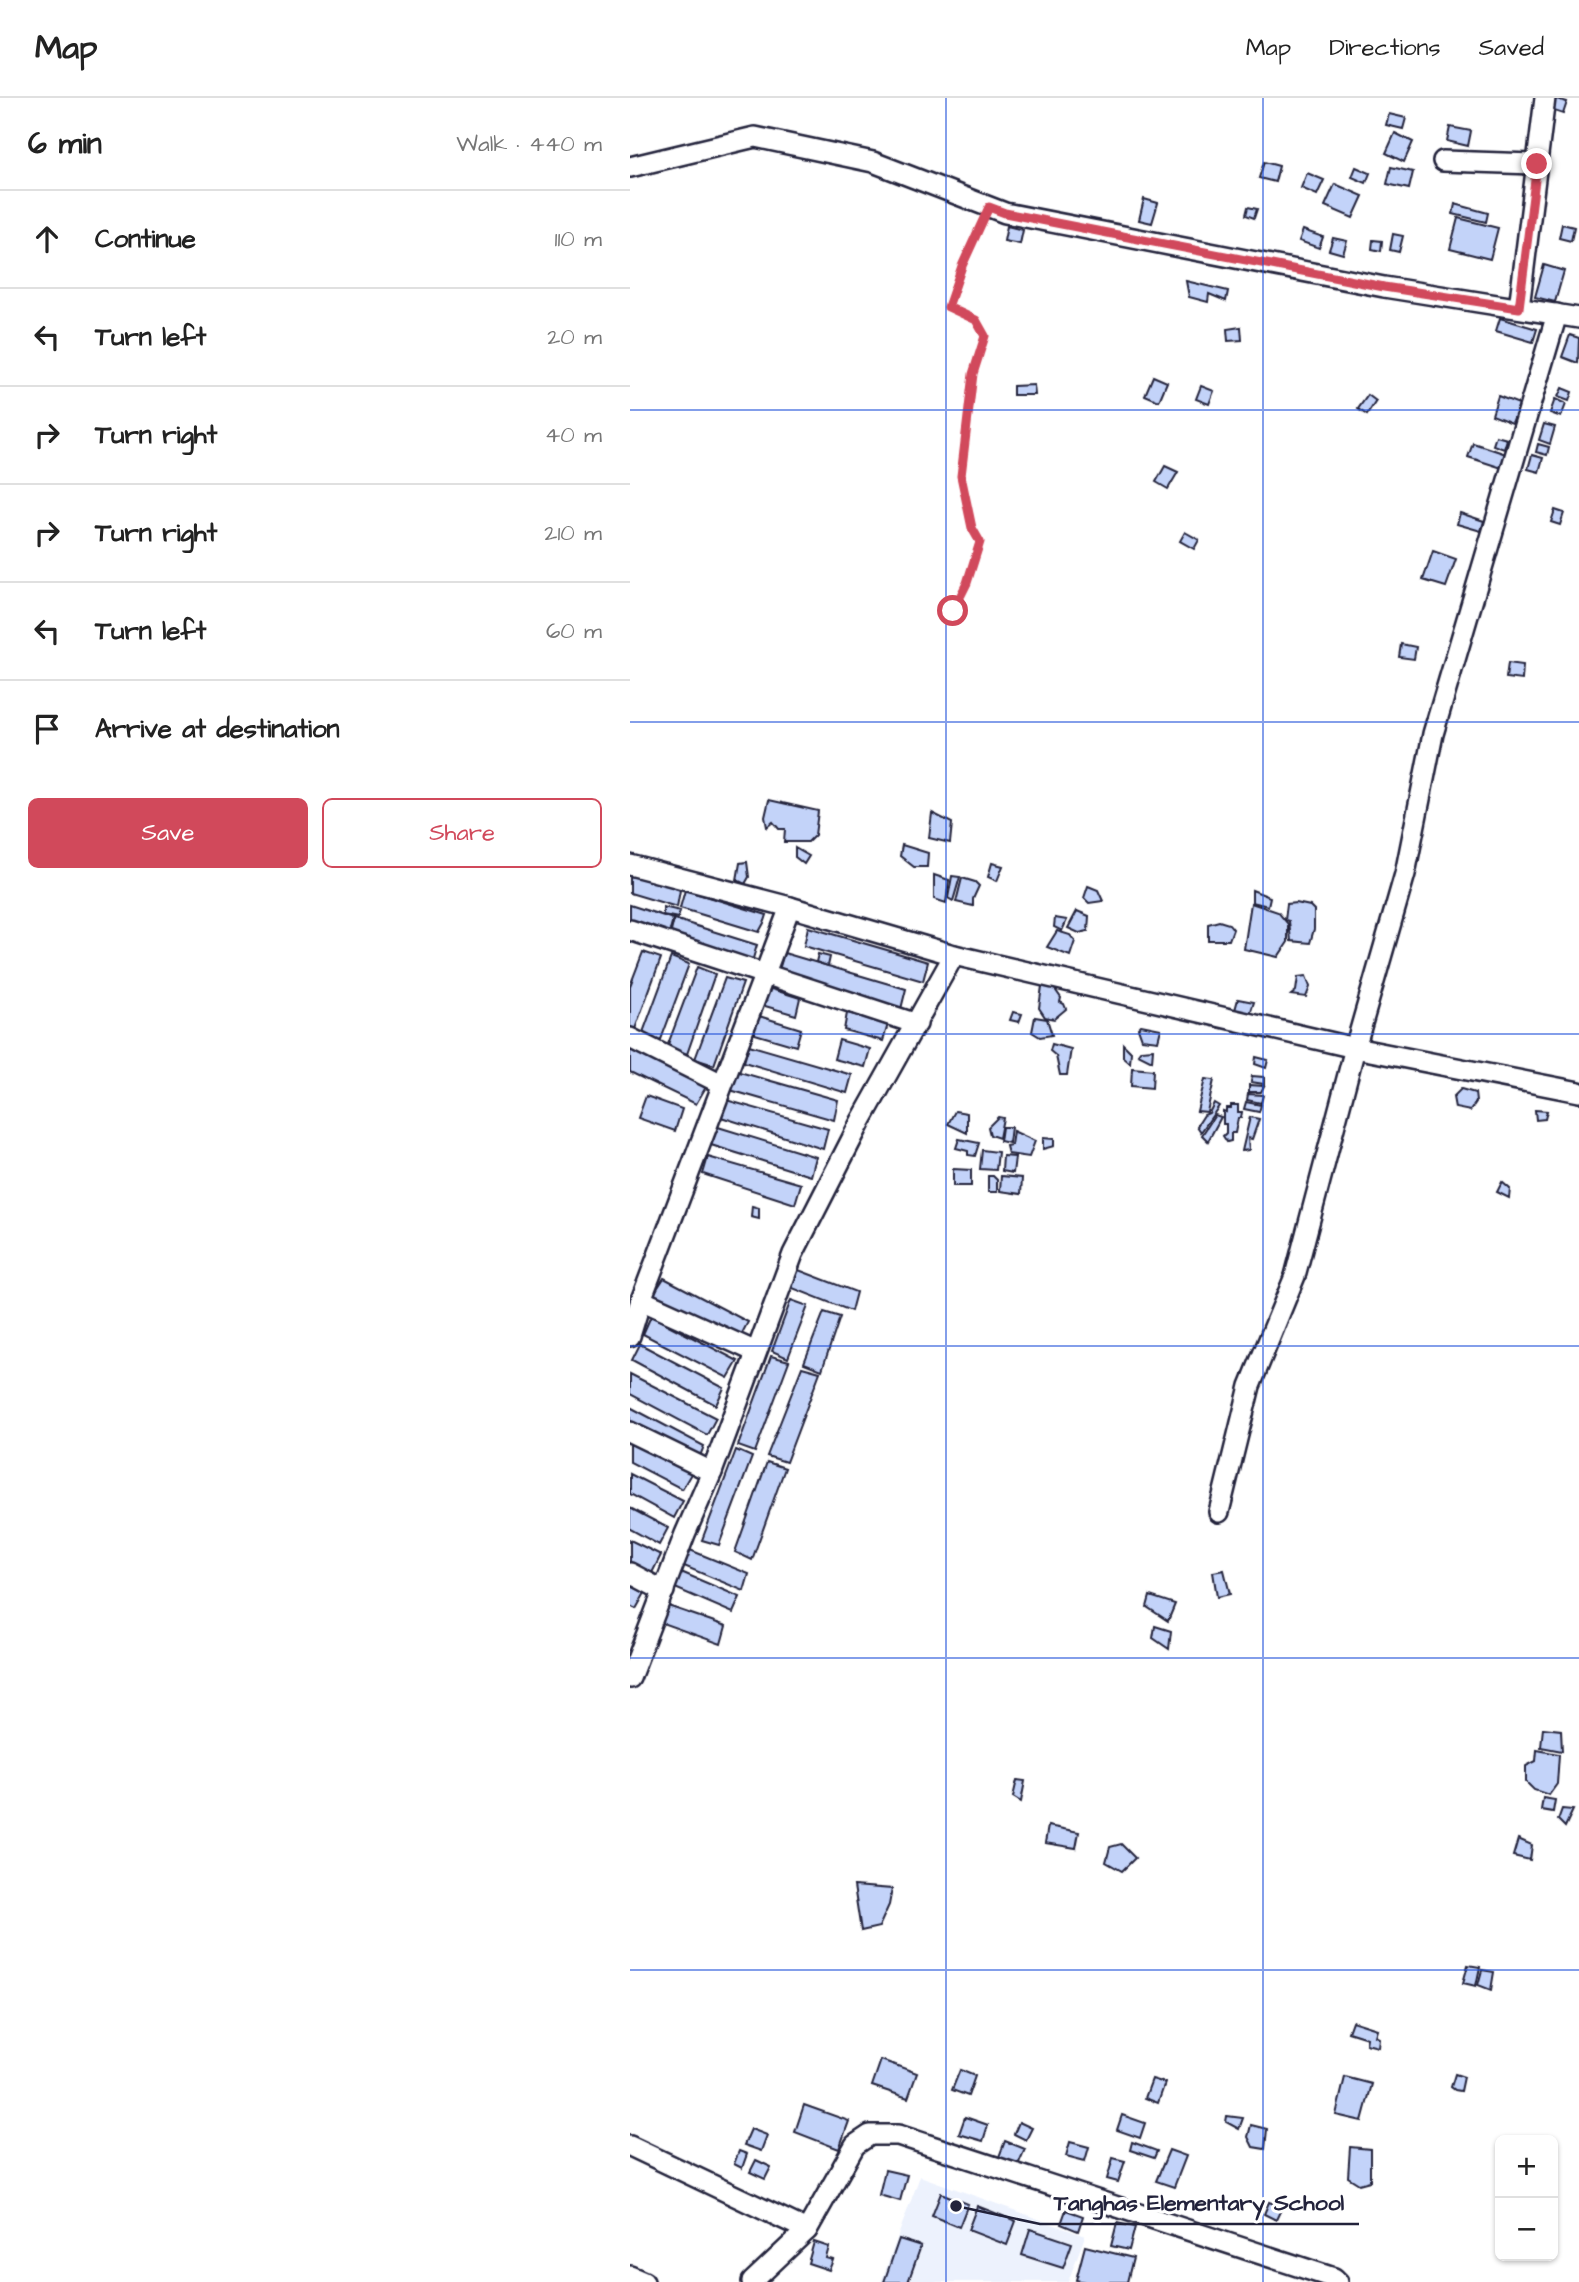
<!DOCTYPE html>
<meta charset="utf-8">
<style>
:root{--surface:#fff;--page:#f6f6f6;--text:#222;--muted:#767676;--line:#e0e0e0;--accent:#d1495b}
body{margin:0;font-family:"Architects Daughter",sans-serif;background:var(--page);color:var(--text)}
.controls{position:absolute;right:21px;bottom:21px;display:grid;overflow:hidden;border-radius:10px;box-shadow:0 2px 5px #0004}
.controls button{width:63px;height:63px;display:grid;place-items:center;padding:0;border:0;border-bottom:2px solid var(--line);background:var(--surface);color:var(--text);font:35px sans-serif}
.stop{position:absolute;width:21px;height:21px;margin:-16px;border:5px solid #d1495b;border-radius:50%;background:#fff}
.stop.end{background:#d1495b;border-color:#fff;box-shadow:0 2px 7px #0008}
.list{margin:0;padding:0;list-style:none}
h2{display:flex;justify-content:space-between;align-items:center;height:91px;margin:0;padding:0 28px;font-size:30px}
h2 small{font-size:23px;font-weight:400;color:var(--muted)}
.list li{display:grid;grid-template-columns:46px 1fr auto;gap:21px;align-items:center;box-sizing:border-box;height:98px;padding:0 28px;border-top:2px solid var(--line)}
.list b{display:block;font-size:26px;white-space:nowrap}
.list em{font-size:23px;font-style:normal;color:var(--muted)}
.actions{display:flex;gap:14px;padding:21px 28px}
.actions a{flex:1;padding:16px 0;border:2px solid var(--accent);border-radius:10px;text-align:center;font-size:24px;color:var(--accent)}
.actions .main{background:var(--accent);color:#fff}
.icon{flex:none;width:38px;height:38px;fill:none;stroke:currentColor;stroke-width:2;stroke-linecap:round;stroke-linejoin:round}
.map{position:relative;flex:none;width:949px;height:2184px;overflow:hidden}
header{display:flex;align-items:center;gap:42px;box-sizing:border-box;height:98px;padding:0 35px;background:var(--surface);border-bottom:2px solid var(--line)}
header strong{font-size:33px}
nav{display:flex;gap:38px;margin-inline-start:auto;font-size:24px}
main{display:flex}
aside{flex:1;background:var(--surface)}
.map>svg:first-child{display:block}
.built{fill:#edf2fd}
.building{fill:#c3d3f9;stroke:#22223b;stroke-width:2}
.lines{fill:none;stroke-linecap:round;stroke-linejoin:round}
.minor-casing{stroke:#22223b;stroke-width:24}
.path{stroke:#22223b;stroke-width:3.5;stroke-dasharray:2 5;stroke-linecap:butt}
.minor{stroke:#fff;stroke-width:19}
.route{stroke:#d1495b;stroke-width:9}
.grid{fill:none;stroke:#1d4ed8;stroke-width:2;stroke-opacity:0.55}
.leader{fill:none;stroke:#22223b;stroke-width:2.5}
.callout-dot{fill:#22223b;stroke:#fff;stroke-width:2.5}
.callout-label{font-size:23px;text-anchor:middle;font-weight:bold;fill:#22223b;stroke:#fff;stroke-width:6;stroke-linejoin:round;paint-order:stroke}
</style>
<header>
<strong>Map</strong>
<nav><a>Map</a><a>Directions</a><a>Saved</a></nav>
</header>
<main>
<aside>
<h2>6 min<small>Walk · 440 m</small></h2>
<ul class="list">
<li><svg class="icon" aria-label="ahead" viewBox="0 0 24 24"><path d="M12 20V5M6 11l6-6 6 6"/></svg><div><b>Continue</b></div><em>110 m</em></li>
<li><svg class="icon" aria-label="left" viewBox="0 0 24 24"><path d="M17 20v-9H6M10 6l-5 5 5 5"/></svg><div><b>Turn left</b></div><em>20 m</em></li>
<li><svg class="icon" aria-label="right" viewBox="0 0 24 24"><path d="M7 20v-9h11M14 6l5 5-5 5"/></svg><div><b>Turn right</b></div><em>40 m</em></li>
<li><svg class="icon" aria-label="right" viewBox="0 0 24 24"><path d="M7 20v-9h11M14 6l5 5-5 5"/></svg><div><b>Turn right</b></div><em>210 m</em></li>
<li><svg class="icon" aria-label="left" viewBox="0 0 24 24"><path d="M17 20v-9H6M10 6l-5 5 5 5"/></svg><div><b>Turn left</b></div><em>60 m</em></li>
<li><svg class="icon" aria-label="arrive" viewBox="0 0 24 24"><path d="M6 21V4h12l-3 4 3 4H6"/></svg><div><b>Arrive at destination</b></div></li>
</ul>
<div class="actions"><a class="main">Save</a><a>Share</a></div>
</aside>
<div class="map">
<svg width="949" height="2184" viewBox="0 0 949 2184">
<rect width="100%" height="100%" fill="#fff"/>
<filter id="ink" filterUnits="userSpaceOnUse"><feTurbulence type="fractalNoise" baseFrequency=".0143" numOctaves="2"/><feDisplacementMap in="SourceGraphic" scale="14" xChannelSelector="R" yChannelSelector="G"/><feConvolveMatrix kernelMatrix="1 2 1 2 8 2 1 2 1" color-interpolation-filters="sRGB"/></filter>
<g filter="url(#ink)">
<path class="built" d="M290 2078 455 2138 438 2184H251Z"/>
<g class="building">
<path d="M923 0 937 4 933 16 918 11Z"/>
<path d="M759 16 776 20 773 31 756 27Z"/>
<path d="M820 29 841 33 838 48 817 43Z"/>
<path d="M765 35 783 44 774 64 756 55Z"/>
<path d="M634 64 649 68 645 84 629 80Z"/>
<path d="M726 69 740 75 736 85 722 79Z"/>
<path d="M761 69 783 74 779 91 757 86Z"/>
<path d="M677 75 694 82 687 97 671 90Z"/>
<path d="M705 86 733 98 723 120 695 108Z"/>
<path d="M514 101 528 105 522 125 509 122Z"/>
<path d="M825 106 858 115 856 124 823 116Z"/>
<path d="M618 109 627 111 624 120 616 117Z"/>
<path d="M828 120 868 130 860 161 820 151Z"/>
<path d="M932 126 944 129 941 143 929 140Z"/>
<path d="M377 128 393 132 390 146 374 143Z"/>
<path d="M673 132 693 139 689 150 669 143Z"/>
<path d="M763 136 773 138 769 154 760 152Z"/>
<path d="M703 140 717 143 713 156 699 152Z"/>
<path d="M743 142 752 143 751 153 742 151Z"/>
<path d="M914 167 934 173 925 204 905 199Z"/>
<path d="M556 183 598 193 596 203 579 196 578 204 559 199Z"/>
<path d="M870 220 907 231 903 244 866 233Z"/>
<path d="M611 229 612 242 598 243 597 231Z"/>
<path d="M940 237 949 240 948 265 932 259Z"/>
<path d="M523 278 537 284 529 303 515 297Z"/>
<path d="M404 287 405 297H383V288Z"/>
<path d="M571 288 584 293 579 306 566 301Z"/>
<path d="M932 290 942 294 939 303 928 299Z"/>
<path d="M738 297 746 303 737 317 728 311Z"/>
<path d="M868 298 889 306 882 325 862 317Z"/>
<path d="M925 301 936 306 931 319 920 315Z"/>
<path d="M914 326 925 329 920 346 909 342Z"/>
<path d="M866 338 877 341 874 351 863 347Z"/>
<path d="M843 345 876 356 872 370 838 359Z"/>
<path d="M908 346 919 349 917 357 906 354Z"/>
<path d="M902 357 913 360 909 374 898 371Z"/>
<path d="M535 368 548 374 538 391 526 384Z"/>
<path d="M925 412 934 415 930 427 921 424Z"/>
<path d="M830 415 854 423 851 433 827 426Z"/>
<path d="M555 434 569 442 564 451 550 443Z"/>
<path d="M803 453 826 461 816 489 793 482Z"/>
<path d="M771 546 786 549 784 561 769 559Z"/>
<path d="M878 565 893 567 892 582 876 580Z"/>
<path d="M139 702 188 713 185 737 178 744H154L155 731H149L143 724 137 729 135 719Z"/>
<path d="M302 715 322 725 320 745 299 740Z"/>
<path d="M272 747 298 755 297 769H284L270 758Z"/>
<path d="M165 750 179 758 174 766 165 759Z"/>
<path d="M117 764 119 779 115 786 107 782 110 765Z"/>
<path d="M362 765 373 768 367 783 358 779Z"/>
<path d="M0 775 19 780 50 792 47 809 0 795Z"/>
<path d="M304 777 319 782 316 805 304 801Z"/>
<path d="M322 778 330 779 323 803 318 800Z"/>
<path d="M332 780 345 784 349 788 343 801V808L326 804Z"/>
<path d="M458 788 468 792 473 803 459 805 454 800Z"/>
<path d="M55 792 137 817 135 823 129 834 50 810Z"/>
<path d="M622 792 640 799 638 808 622 804Z"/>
<path d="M621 805 648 814 658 826V844L648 859 614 851Z"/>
<path d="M666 805 680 808 684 812V831L680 845 661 843 659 823 655 822 657 806Z"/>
<path d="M0 807 43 821 38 839 0 826Z"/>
<path d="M33 809 50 813 48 820 33 817Z"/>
<path d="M447 813 459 818 458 833 449 835 438 830Z"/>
<path d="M425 820 437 822 432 833 424 829Z"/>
<path d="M44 821 127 847 122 864 40 838Z"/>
<path d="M589 823 599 826 603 831 599 842H578V826Z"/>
<path d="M178 829 298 864 293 883 174 848Z"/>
<path d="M427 833 440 837 445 843 440 858 417 849Z"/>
<path d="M13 854 31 860 5 931 0 929V888Z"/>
<path d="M154 855 276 891 271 911 149 872Z"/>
<path d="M188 856 200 859 198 868 186 864Z"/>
<path d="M41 859 59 866 29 947 11 940Z"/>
<path d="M67 869 85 876 57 956 37 949Z"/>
<path d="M676 878 680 889 676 899 661 897 666 893 668 879Z"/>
<path d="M95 880 113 885 84 967 65 961Z"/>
<path d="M412 888 424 890 431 900 430 904 434 906 436 911 424 921 415 919 409 910Z"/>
<path d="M138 890 170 900 166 917 135 908V895Z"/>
<path d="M608 901 624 904 620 916 605 912Z"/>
<path d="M383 914 392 916 389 924 380 922Z"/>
<path d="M217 915 258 926 253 943 214 932Z"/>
<path d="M129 918 171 931 166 948 125 936V924Z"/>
<path d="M405 919 417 921 422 937 410 939 402 934Z"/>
<path d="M511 927 531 931 528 943 512 941 508 930Z"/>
<path d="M209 942 240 951 235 969 204 961Z"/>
<path d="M422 946 441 951 437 977H430L426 958 420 953Z"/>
<path d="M493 946 501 954 500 965 493 959Z"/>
<path d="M119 947 222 977 217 995 114 964Z"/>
<path d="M0 951 76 989 66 1006 0 974Z"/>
<path d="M523 951 522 963 508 956 511 952Z"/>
<path d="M626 959 638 962 636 970 625 966Z"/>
<path d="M502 970 523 972 522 990 501 988Z"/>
<path d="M106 973 208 1002 204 1022 100 992Z"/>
<path d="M622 978 634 979V986L621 984Z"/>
<path d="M575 981 584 982 577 1014 567 1013Z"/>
<path d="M619 987 634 988 631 994H619Z"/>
<path d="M831 991 845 995 846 1004 840 1013 825 1010 823 999Z"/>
<path d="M618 996 633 997 631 1005 617 1002Z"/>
<path d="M16 998 52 1011 45 1033 8 1020Z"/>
<path d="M96 1002 198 1031 193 1051 91 1019Z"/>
<path d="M616 1004 631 1007 629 1014 614 1011Z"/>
<path d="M584 1005 589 1008 571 1034 567 1028 574 1017 579 1015Z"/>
<path d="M601 1007H608V1014H612L611 1020H608L605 1035H601V1043L597 1044 593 1038 596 1035V1026H593V1013L596 1014V1010H601Z"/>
<path d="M905 1012 917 1013 915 1021 906 1022Z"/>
<path d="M325 1013 337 1015V1035L318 1026Z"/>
<path d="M585 1017 591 1019 578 1043 572 1037Z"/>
<path d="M368 1019 373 1020 369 1040 360 1037 358 1029Z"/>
<path d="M620 1019 629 1021 622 1041 618 1040 619 1052 612 1053Z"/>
<path d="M88 1029 186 1059 181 1078 81 1047Z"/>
<path d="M372 1029H381L379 1045 370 1043Z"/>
<path d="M383 1033 405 1043 399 1059 378 1056 376 1048 381 1047Z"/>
<path d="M413 1040 424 1041V1048L413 1051Z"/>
<path d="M329 1041 349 1045 345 1058 338 1057V1053L326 1050Z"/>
<path d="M352 1052 368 1054 366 1072 350 1071Z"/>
<path d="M373 1058 385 1059 383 1075 372 1073Z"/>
<path d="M78 1059 171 1086 165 1106 73 1076Z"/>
<path d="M323 1071 341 1072V1088H323Z"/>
<path d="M358 1078H363L367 1082V1094H358Z"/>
<path d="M371 1078 392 1080 391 1096 370 1093Z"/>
<path d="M872 1084 880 1091 879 1100 867 1094Z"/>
<path d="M122 1108 129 1110V1121L121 1119Z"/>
<path d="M166 1171 226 1194 221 1213 160 1189Z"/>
<path d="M34 1180 118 1224 109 1241 23 1197Z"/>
<path d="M161 1202 178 1208 158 1260 142 1253Z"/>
<path d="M194 1214 210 1219 192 1272 174 1265Z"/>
<path d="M21 1218 108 1263 98 1280 13 1236Z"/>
<path d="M10 1246 94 1290 86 1307 2 1262Z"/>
<path d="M141 1258 159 1263 125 1354 108 1348Z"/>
<path d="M172 1269 190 1274 156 1364 137 1358Z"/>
<path d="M0 1276 86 1320 77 1337 0 1296Z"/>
<path d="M0 1309 74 1348 68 1363 0 1328Z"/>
<path d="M0 1342 62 1374 52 1391 0 1364Z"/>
<path d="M106 1352 122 1359 89 1447 72 1442Z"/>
<path d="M137 1364 155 1370 122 1462 105 1454Z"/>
<path d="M0 1376 53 1403 44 1420 0 1396Z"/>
<path d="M0 1410 38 1430 29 1447 0 1431Z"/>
<path d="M0 1442 31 1457 22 1475 0 1464Z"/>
<path d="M60 1452 119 1476 114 1493 54 1468Z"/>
<path d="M594 1472 600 1496 587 1499 583 1474Z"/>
<path d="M51 1474 110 1499 103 1515 45 1490Z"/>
<path d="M0 1487 15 1495 6 1511 0 1508Z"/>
<path d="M520 1498 545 1506 538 1523 517 1509Z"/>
<path d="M38 1508 96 1528 91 1546 32 1525Z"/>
<path d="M525 1528 541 1533 539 1551 523 1540Z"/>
<path d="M913 1630 931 1632 932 1653 911 1649Z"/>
<path d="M907 1652 929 1656 927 1686 919 1697 904 1692 896 1684V1668L906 1663Z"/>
<path d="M387 1682 395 1683 391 1704 383 1699Z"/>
<path d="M913 1700 925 1702 923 1714 911 1712Z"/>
<path d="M932 1711 943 1712 935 1729 928 1722Z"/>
<path d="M418 1728 449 1734 446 1750 415 1745Z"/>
<path d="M888 1741 902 1747 900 1762 883 1758Z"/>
<path d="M491 1746 505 1760 492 1773 476 1764 480 1749Z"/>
<path d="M224 1788 262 1791 259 1807 249 1829 231 1833Z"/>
<path d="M838 1867 850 1869 846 1888 833 1885Z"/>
<path d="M852 1872 864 1874 861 1892 848 1887Z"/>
<path d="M722 1923 747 1931 745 1938 749 1940 748 1949 736 1946 737 1940 718 1934Z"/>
<path d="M251 1962 287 1975 278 2000 242 1988Z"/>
<path d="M330 1972 345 1978 338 1998 322 1992Z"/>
<path d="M825 1976 834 1979 831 1993 825 1992 821 1989Z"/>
<path d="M715 1979 742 1986 732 2023 706 2017Z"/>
<path d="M522 1981 535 1985 528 2005 515 2000Z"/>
<path d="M174 2007 219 2023 209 2051 165 2034Z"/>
<path d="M492 2017 515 2025 510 2040 487 2032Z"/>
<path d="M597 2018 613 2020 609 2031 596 2024Z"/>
<path d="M335 2019 358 2027 353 2043 329 2036Z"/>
<path d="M389 2024 402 2030 396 2042 384 2036Z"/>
<path d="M621 2027 637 2031 635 2051 623 2049 618 2039Z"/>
<path d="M121 2031 137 2037 131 2053 114 2047Z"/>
<path d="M375 2043 395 2051 388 2067 369 2059Z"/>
<path d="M440 2044 459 2049 455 2063 436 2058Z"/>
<path d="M502 2044 527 2053 524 2060 500 2052Z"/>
<path d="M720 2049 740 2051V2083L729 2086 718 2079Z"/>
<path d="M539 2052 556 2058 544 2089 526 2083Z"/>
<path d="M109 2053 117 2056 112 2070 104 2066Z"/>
<path d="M483 2060 495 2063 488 2084 477 2081Z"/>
<path d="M126 2062 141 2069 135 2081 120 2074Z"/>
<path d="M255 2072 277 2077 270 2103 249 2097Z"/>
<path d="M311 2095 338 2106 329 2129 302 2118Z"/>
<path d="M639 2104 652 2109 646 2122 634 2116Z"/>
<path d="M347 2108 386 2123 377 2147 338 2132Z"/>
<path d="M436 2112 453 2118 448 2133 431 2126Z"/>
<path d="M487 2125 505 2129 499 2152 481 2148Z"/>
<path d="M400 2131 442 2145 433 2170 392 2157Z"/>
<path d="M269 2141 291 2148 278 2184H254Z"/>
<path d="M184 2144 199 2149 196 2160 203 2162 199 2172 178 2165Z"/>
<path d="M455 2148 503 2160 497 2184H455L446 2182Z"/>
</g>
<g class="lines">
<g class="minor-casing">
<g id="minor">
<path d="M813 63 907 66"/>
<path d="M0 69 125 39 243 64 375 115 754 189 949 220"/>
<path d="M889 210 915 0"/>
<path d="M0 767 160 809 324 857 725 950 949 994"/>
<path d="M0 832 287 926"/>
<path d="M0 940 92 986"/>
<path d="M11 1202 126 1254"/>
<path d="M0 1238 11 1202 160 809"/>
<path d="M0 1334 82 1374"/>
<path d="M589 1414 620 1288 665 1178 725 950 775 776 803 636 927 216"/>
<path d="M0 1475 34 1493"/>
<path d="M0 1580 55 1436 82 1374 163 1156 231 1023 324 857"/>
<path d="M0 2048 177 2132 122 2184"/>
<path d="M177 2132 225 2047 240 2037H268L704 2180 708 2184"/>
<path d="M0 2178 14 2184"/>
</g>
</g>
<path class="path" d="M323 513 337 485 350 444 342 430 331 378 343 276 355 238 346 222 318 209 332 168 352 124"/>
<use href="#minor" class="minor"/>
</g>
</g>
<g class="lines" filter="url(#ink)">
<path class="route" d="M323 513 337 485 350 444 342 430 331 378 343 276 355 238 346 222 318 209 332 168 359 109 375 115 754 189 889 210 907 66"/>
</g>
<path class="grid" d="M316 0V2184M633 0V2184M0 312H949M0 624H949M0 936H949M0 1248H949M0 1560H949M0 1872H949"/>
<path class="leader" d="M326 2108L410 2126H729"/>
<circle class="callout-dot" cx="326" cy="2108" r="7"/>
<g class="callout-label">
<text x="569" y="2112">Tanghas Elementary School</text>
</g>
</svg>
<div class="controls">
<button>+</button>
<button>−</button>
</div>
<div class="stop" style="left:323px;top:513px"></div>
<div class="stop end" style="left:907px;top:66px"></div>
</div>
</main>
